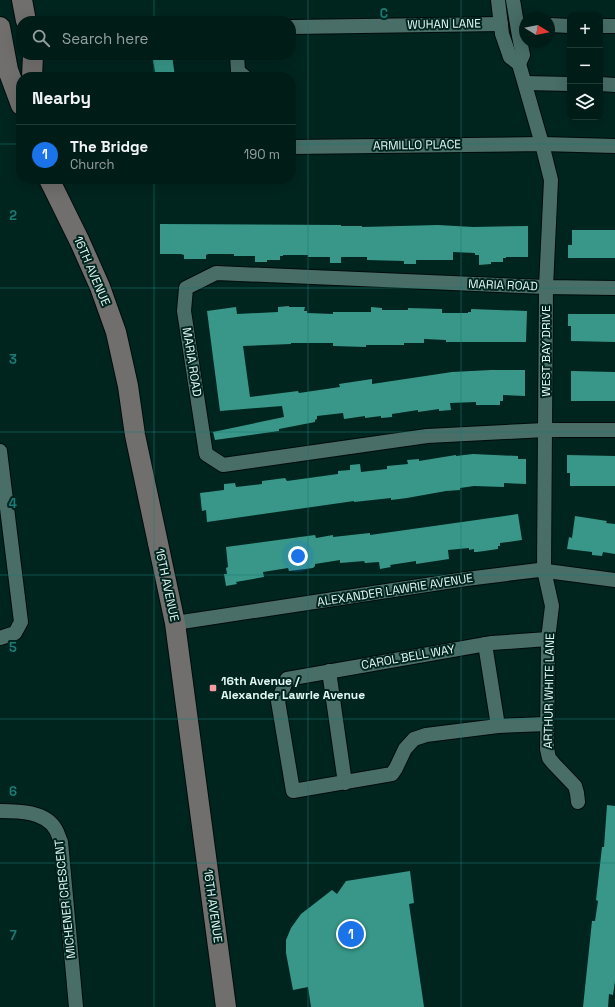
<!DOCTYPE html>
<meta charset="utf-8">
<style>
:root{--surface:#001c17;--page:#0e2924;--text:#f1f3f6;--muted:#95a1a1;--line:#223a36;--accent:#1a73e8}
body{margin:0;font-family:"Space Grotesk",sans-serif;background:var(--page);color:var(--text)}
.controls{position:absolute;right:12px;top:12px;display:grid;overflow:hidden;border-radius:8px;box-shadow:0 4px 16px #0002}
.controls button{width:36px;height:36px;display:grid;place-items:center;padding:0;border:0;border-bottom:1px solid var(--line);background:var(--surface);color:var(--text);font:20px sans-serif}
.compass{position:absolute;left:519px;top:12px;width:36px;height:36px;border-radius:50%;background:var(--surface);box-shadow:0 4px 16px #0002;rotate:100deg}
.you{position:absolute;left:298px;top:556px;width:14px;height:14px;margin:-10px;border:3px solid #fff;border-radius:50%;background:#1a73e8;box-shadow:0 0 0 6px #1a73e833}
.badge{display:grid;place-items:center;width:26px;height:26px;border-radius:50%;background:var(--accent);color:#fff;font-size:13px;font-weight:700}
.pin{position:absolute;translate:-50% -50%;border:2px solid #fff;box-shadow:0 1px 4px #0006}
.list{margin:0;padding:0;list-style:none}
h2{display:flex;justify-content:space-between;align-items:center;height:52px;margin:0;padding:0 16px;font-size:17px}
h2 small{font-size:13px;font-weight:400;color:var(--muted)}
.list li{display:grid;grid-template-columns:26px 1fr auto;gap:12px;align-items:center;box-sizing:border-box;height:60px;padding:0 16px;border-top:1px solid var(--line)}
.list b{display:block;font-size:15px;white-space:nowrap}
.list p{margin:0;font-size:13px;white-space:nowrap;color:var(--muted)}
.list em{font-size:13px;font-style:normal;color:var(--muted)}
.icon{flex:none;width:22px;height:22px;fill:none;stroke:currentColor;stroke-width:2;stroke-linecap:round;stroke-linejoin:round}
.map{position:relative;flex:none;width:615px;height:1007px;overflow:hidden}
.search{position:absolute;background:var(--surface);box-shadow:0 4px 16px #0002;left:16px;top:16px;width:280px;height:44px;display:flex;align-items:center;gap:10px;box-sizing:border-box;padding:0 14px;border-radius:16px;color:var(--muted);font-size:15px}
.panel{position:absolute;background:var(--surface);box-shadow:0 4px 16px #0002;left:16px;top:72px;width:280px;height:112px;border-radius:16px}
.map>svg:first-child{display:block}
.building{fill:#389788}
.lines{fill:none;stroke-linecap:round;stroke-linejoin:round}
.street-casing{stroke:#000b09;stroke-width:16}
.secondary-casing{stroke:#000b09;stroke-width:22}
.street{stroke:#486e67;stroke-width:14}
.secondary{stroke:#716f6e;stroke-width:20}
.grid{fill:none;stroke:#1a7c75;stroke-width:1;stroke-opacity:0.55}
.poi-dot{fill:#f49aa5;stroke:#00251f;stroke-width:1.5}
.labels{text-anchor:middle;stroke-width:4;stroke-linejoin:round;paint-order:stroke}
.street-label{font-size:12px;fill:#e3f7f3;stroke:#00251f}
.poi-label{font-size:12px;font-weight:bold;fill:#e3f7f3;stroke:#00251f;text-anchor:start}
.grid-label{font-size:13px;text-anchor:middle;font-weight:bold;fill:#1a7c75;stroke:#00251f;stroke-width:4;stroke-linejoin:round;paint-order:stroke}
</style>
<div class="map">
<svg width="615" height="1007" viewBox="0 0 615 1007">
<rect width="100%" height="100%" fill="#00251f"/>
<g class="building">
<path d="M152 55H172L175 77H156Z"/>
<path d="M160 224 341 225V226H362V227L438 225 473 227 528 226V257H506V258H503V262H491V264L479 265V255H475V253L453 252V260H416V264H404V261L367 260V257H341V263H330V257H308V255H283V256H280V260H267V262H255V256H234V254H208L206 255V259H184V255L181 254H160Z"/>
<path d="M572 230H615V258H568V245H572Z"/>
<path d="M289 306V307H305L304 311H307V313L333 314V312H371V307L382 308V310H408V308L442 309V313H468V312H471V309L527 311 526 342H446V340L424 339V343H404V345H366V347L333 346V343H291V344L243 346 250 397 298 391 299 393 340 387 339 384 372 379V384L452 372 491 370H525V396L503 395V401H500V405H476V402L450 403 451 410 439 411V409L418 412V410L392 414V417L381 418V416L365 418V416L344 419 343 413 317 416V419L315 420V422L279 429V431L215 440 213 432 284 417 282 406 220 411 207 311 236 307 237 314 278 312V307Z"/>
<path d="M568 314H615V342L571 341V326H568Z"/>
<path d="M571 371 615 372V401H571Z"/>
<path d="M473 454 518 456V459H526V484L504 483V487L474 486 460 488V490L446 491 407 498 391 500V498L354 502V501L207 522 206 510 202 511 200 493 224 490V484L235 483 236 487 262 484V481L285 478 287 481 338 474V471L350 470V465L360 464 361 472 387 469V466L408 464 407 460 419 459V461L456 455V456Z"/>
<path d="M567 455 615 456V486H570V473H567Z"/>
<path d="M518 514 522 540 500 543V546H498V549L477 552H474V549L469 550V548L448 550 449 559 416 564V561L390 565 391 567 380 569 379 562 365 563 364 561 340 563V560L315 564V566L313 568 289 571 288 568 263 572 264 577 236 582 237 584 226 586 224 574H227L226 568 228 567 226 547 315 535 316 538 333 535V537L370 533V535Z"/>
<path d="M575 516 607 521 606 523 615 524V554L603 552 602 556 592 555V552L567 549 569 537 572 538Z"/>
<path d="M607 805 615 806V981L613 995 609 994 608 1007H583L592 921H595L598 901 596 900 602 847H604Z"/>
<path d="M410 871 414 903 409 904 424 1007H311L308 987 293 990 286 953V940L291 928 301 914 332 890 337 894 346 881Z"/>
</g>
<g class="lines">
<g class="street-casing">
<g id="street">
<path d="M498 0 502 34 510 57 519 64 542 144 551 180 546 287 544 570 552 606 548 639 547 749 549 758 554 764 575 786 577 793 578 802"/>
<path d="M513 0 519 36 523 55 519 64"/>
<path d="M549 25 570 26"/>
<path d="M600 26H615"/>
<path d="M291 27 501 24"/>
<path d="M237 55 238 71 245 77"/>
<path d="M525 83 570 84"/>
<path d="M600 84 615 85"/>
<path d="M291 147 542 144 615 146"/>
<path d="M615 288 546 287 216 273 186 288 184 311 206 454 223 465 427 436 545 430H615"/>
<path d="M0 451 21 622 15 633 0 638"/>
<path d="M175 623 466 579 539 570 615 580"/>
<path d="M485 644 498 726"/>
<path d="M329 671 345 783"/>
<path d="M547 724 498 726 426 735 414 739 405 749 396 768 392 774 293 791 278 701 287 679 492 643 548 639"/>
<path d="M0 811C18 811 46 811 56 830 58 833 59 838 61 842L76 1007"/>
</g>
</g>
<g class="secondary-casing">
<g id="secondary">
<path d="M22 0 26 21"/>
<path d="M0 27 8 70 21 105"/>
<path d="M32 77 33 55"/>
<path d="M49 179 80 242 100 287 116 332 128 386 135 435 175 623 226 1007"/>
</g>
</g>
<use href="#street" class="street"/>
<use href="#secondary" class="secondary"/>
</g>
<path class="grid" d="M154 0V21M308 0V1007M461 0V1007M154 55V77M0 144H21M291 144H615M154 179V1007M0 288H615M0 432H615M0 575H615M0 719H615M0 863H615"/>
<rect class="poi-dot" x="209" y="684" width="8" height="8" rx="2"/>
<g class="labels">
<g class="street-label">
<text transform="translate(444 24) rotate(-1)" y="4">WUHAN LANE</text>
<text transform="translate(417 145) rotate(-1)" y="4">ARMILLO PLACE</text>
<text transform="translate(92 271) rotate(67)" y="4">16TH AVENUE</text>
<text transform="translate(503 285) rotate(2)" y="4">MARIA ROAD</text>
<text transform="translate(546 351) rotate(-90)" y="4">WEST BAY DRIVE</text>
<text transform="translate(192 362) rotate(81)" y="4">MARIA ROAD</text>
<text transform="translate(167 585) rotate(78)" y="4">16TH AVENUE</text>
<text transform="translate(395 590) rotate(-9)" y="4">ALEXANDER LAWRIE AVENUE</text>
<text transform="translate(408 657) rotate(-10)" y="4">CAROL BELL WAY</text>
<text transform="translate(549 691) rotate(-89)" y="4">ARTHUR WHITE LANE</text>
<text transform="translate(65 899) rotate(-96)" y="4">MICHENER CRESCENT</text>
<text transform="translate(213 906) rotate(82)" y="4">16TH AVENUE</text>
</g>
<g class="poi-label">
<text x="221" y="685">16th Avenue /<tspan x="221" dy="14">Alexander Lawrie Avenue</tspan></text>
</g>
</g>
<g class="grid-label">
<text x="384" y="18">C</text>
<text x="13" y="220">2</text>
<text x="13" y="364">3</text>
<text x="13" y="508">4</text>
<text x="13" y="652">5</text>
<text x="13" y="796">6</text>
<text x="13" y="940">7</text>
</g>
</svg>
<div class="controls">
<button>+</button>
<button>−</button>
<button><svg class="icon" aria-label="layers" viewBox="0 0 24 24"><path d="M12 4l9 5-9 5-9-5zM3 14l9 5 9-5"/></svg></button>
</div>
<svg class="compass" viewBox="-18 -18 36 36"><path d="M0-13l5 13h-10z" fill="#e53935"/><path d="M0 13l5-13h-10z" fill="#95a1a1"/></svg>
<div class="you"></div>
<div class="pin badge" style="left:351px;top:934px">1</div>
<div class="search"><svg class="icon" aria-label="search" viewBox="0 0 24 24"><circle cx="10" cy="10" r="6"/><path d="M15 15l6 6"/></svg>Search here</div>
<section class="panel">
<h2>Nearby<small></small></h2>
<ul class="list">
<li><span class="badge">1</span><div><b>The Bridge</b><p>Church</p></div><em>190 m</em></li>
</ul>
</section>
</div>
